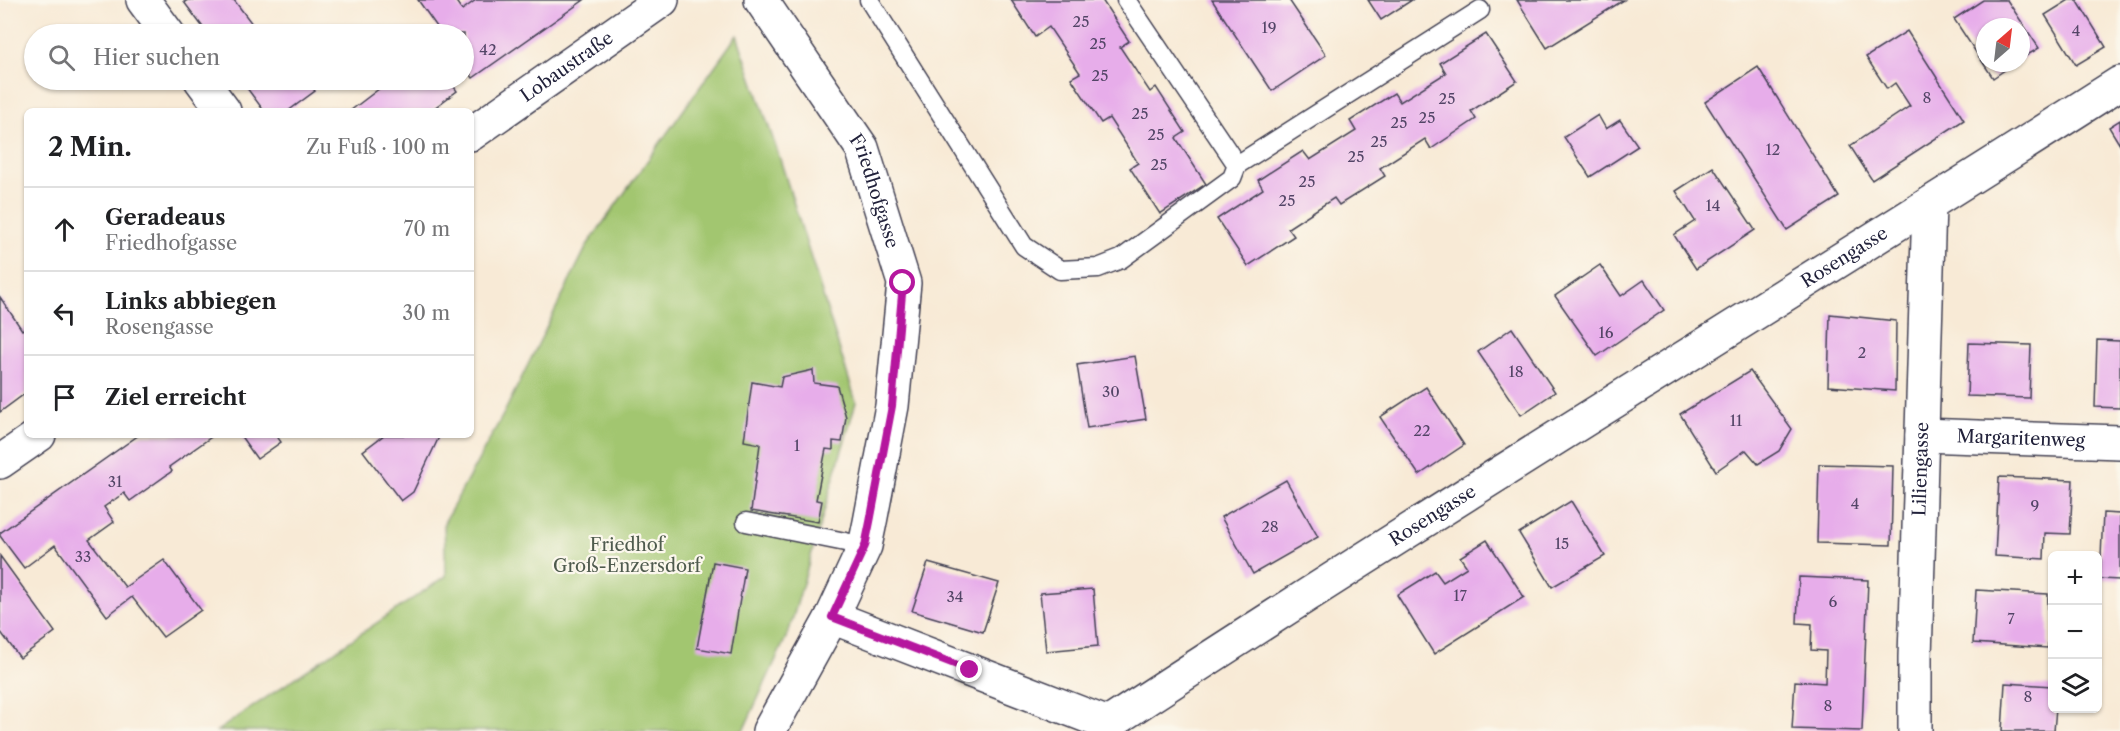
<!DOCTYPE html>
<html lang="de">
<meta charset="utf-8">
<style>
:root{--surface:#fff;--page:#f6f6f6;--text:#202124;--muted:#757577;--line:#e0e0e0}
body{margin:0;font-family:"Libre Caslon Text",serif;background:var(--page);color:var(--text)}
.controls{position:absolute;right:18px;bottom:18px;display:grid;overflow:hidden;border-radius:9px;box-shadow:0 2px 4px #0004}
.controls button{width:54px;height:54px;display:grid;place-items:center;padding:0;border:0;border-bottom:2px solid var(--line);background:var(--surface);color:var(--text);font:30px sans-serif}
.compass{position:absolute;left:1976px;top:18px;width:54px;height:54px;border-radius:50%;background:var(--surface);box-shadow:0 2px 4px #0004;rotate:28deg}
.stop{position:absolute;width:18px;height:18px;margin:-14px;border:4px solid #b5179e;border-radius:50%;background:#fff}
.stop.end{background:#b5179e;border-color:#fff;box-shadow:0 2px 6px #0008}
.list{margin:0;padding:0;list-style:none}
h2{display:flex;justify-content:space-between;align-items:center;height:78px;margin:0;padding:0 24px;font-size:26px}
h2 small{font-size:20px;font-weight:400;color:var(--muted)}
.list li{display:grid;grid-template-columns:39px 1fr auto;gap:18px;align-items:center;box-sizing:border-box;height:84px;padding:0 24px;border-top:2px solid var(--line)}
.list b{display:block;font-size:22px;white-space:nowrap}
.list p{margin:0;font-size:20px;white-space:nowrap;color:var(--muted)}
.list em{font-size:20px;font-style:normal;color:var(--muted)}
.icon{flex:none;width:33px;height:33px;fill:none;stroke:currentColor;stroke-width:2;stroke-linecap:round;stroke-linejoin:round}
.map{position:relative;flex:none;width:2120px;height:731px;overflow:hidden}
.search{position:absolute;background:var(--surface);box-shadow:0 2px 4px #0004;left:24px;top:24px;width:450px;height:66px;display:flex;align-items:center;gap:15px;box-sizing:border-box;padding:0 21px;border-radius:33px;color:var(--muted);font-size:22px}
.panel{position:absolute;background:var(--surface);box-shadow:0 2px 4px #0004;left:24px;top:108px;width:450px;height:330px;border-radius:9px}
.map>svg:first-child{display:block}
.green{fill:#a2c670;stroke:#627456;stroke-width:1.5}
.building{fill:#e7adea}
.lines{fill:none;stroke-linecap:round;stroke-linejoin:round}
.service-casing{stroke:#424052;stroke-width:21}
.minor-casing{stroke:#424052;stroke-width:36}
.service{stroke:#fff;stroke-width:18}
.minor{stroke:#fff;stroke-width:33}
.route{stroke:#b5179e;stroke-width:8}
.labels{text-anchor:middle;stroke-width:4.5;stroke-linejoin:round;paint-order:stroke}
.number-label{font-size:15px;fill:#534567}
.street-label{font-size:18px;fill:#22223b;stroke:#fbf7ec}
.park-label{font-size:18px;fill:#4f5b4e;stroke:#fbf7ec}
</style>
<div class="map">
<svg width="2120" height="731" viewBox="0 0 2120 731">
<rect width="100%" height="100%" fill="#fbf7ec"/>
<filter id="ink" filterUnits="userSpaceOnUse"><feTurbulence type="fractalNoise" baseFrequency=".0167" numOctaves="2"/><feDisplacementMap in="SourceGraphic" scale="12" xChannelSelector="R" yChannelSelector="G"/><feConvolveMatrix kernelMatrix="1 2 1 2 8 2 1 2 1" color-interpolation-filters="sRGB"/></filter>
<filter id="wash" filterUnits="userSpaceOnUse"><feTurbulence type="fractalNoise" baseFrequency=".008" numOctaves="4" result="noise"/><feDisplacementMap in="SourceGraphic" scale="24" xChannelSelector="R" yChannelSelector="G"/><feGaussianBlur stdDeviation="1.35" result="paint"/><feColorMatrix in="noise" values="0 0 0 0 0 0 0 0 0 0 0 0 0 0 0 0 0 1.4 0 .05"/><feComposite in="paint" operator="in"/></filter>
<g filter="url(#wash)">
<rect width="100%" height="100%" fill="#f8ead6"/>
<path class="green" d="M737 35 780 159 856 402 789 631 743 731H217L446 576 444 523 504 413 588 244Z"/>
<g id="blocks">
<g class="building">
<path d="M188 0H234L256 29 248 34H208L184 2Z"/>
<path d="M418 0H455L462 10 476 0H584L473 78 464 65V34H442Z"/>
<path d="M1011 0H1102L1129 41 1120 47 1150 92 1156 87 1185 132 1176 138 1206 184 1160 214 1130 168 1138 163 1109 118 1101 123 1071 78 1080 73 1049 27 1035 37Z"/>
<path d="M1212 0H1289L1326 55 1272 91Z"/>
<path d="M1368 0H1412L1381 20Z"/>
<path d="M1517 0H1624L1547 48Z"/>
<path d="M1983 0H2007L2039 48 2021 59V27H1985V63H2015L1993 78 1954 19Z"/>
<path d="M2069 0H2077L2106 47 2076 65 2045 15Z"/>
<path d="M1907 31 1964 120 1872 180 1850 146 1910 106 1895 83 1887 89 1866 57Z"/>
<path d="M1486 34 1517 81 1471 111 1476 119 1431 149 1425 139 1380 168 1385 176 1339 205 1334 198 1288 228 1294 236 1248 266 1217 219 1263 189 1258 180 1303 151 1310 160 1356 131 1350 121 1394 93 1400 102 1446 73 1440 63Z"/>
<path d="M1758 67 1839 197 1787 230 1705 102Z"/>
<path d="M241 80H307L315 91 288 111H264Z"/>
<path d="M379 80H449L457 91 430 111H350L384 85Z"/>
<path d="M1598 115 1606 129 1620 120 1638 146 1590 177 1564 137Z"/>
<path d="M2120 120V145L2109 127Z"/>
<path d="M1713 167 1755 230 1696 269 1674 235 1695 221 1676 191Z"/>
<path d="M1600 265 1621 296 1644 280 1664 310 1597 356 1555 296Z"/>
<path d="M0 297 22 330 27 327V392L0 412Z"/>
<path d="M1830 314 1896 321 1895 391 1828 386Z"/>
<path d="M1512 328 1555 392 1521 415 1478 352Z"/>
<path d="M2097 340 2120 341V408L2095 407Z"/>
<path d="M1969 343 2031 345 2029 398 1967 396Z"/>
<path d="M1135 356 1146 419 1087 428 1077 365Z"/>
<path d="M813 370 814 383 837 386 846 417 842 442 833 441V450L826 449 816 500 822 501 818 522 751 511 760 444 744 441 752 382 780 387 782 377Z"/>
<path d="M1750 371 1792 429 1779 451 1758 464 1746 450 1716 471 1680 414Z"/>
<path d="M1426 387 1464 445 1419 475 1380 417Z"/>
<path d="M139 435H214L169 467 172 471 130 501 124 493 104 507 114 522 89 540 125 587 164 560 201 610 163 637 132 597 107 616 55 545 24 568 0 536V533Z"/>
<path d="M240 435H276L281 442 257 459Z"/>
<path d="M384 435H437L439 437 413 492 401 501 363 451Z"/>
<path d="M1819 464 1893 466 1891 545 1817 543Z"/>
<path d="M1999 477 2073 480 2070 534 2045 533 2044 559 1995 556Z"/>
<path d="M1286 480 1318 537 1253 574 1221 517Z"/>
<path d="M1571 501 1605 556 1552 587 1519 533Z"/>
<path d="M2103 513 2120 514V580L2100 579Z"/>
<path d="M1487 540 1524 597 1434 654 1397 595 1435 571 1443 582 1467 567 1460 557Z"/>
<path d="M0 556 55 632 20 658 0 631Z"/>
<path d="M713 562 745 568 731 654 697 648Z"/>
<path d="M928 563 999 583 983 632 912 611Z"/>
<path d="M1799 577 1868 580 1862 731 1792 729 1795 681 1825 683 1826 651 1811 650 1812 624 1797 623Z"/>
<path d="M1093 589 1098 646 1046 651 1040 593Z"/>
<path d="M1976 590 2048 594V648L1973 643Z"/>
<path d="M2005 683 2052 686V708H2056L2054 731H2002Z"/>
</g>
</g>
</g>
<g filter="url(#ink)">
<use href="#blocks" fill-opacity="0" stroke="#424052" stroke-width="1.5"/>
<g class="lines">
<g class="service-casing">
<g id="service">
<path d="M869 0 1024 246 1060 270 1098 268 1121 259 1232 178 1237 165 1480 10"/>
<path d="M1126 0 1237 165"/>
<path d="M746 522 865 546"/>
</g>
</g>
<g class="minor-casing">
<g id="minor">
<path d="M143 0 168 34"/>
<path id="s1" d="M761 0 862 148 904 283 892 406 870 522 865 546 832 617"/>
<path d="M201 80 224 111"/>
<path id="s2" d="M471 134 662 0"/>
<path id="s3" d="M1922 435 2120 442"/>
<path d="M0 462 39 435"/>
<path id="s4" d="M769 731 832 617 1108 724C1442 505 1784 298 2120 83"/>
<path id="s5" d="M1915 731V657L1929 205"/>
</g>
</g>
<use href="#service" class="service"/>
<use href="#minor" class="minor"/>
</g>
</g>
<g class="lines" filter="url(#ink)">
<path class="route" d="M903 283 892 406 870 522 865 546 832 617 970 670"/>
</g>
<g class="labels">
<g class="number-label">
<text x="1081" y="27">25</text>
<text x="1269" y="33">19</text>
<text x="2076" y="36">4</text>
<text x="1098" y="49">25</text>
<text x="488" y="55">42</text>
<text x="1100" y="81">25</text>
<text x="1927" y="103">8</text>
<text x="1447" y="104">25</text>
<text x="1140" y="119">25</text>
<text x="1427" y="123">25</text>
<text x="1399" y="128">25</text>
<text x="1156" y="140">25</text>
<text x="1379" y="147">25</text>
<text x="1773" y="155">12</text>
<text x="1356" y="162">25</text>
<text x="1159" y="170">25</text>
<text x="1307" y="187">25</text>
<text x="1287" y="206">25</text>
<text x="1713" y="211">14</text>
<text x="1606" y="338">16</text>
<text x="1862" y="358">2</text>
<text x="1516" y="377">18</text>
<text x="1111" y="397">30</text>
<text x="1736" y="426">11</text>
<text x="1422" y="436">22</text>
<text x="797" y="451">1</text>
<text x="115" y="487">31</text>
<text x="1855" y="509">4</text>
<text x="2035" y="511">9</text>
<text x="1270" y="532">28</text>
<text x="1562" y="549">15</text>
<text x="83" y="562">33</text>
<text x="1460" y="601">17</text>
<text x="955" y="602">34</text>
<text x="1833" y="607">6</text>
<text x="2011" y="624">7</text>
<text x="2028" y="702">8</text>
<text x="1828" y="711">8</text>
</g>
<g class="street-label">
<text dy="6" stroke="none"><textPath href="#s2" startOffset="117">Lobaustraße</textPath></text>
<text dy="6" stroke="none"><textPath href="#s1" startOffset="224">Friedhofgasse</textPath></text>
<text dy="6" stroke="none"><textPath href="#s4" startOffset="1298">Rosengasse</textPath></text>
<text dy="6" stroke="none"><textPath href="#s3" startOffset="99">Margaritenweg</textPath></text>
<text dy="6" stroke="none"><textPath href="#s5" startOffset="262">Liliengasse</textPath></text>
<text dy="6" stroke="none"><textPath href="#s4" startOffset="812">Rosengasse</textPath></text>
</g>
<g class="park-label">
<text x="627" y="551">Friedhof<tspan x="627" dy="21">Groß-Enzersdorf</tspan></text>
</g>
</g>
</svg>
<div class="controls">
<button>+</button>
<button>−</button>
<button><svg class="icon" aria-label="layers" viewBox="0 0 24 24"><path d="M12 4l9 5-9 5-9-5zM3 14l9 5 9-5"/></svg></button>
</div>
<svg class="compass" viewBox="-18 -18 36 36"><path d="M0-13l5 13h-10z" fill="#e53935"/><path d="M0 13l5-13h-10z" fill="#757577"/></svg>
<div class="stop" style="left:903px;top:283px"></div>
<div class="stop end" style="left:970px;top:670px"></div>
<div class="search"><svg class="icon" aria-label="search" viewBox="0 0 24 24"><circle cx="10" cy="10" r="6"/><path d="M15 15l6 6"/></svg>Hier suchen</div>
<section class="panel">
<h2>2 Min.<small>Zu Fuß · 100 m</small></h2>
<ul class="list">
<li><svg class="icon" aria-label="ahead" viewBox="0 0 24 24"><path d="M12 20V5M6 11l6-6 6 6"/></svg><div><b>Geradeaus</b><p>Friedhofgasse</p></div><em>70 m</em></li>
<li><svg class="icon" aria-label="left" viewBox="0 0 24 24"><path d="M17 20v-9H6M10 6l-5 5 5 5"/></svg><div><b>Links abbiegen</b><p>Rosengasse</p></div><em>30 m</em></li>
<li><svg class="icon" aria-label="arrive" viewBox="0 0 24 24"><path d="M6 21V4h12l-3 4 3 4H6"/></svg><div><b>Ziel erreicht</b></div></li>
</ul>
</section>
</div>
